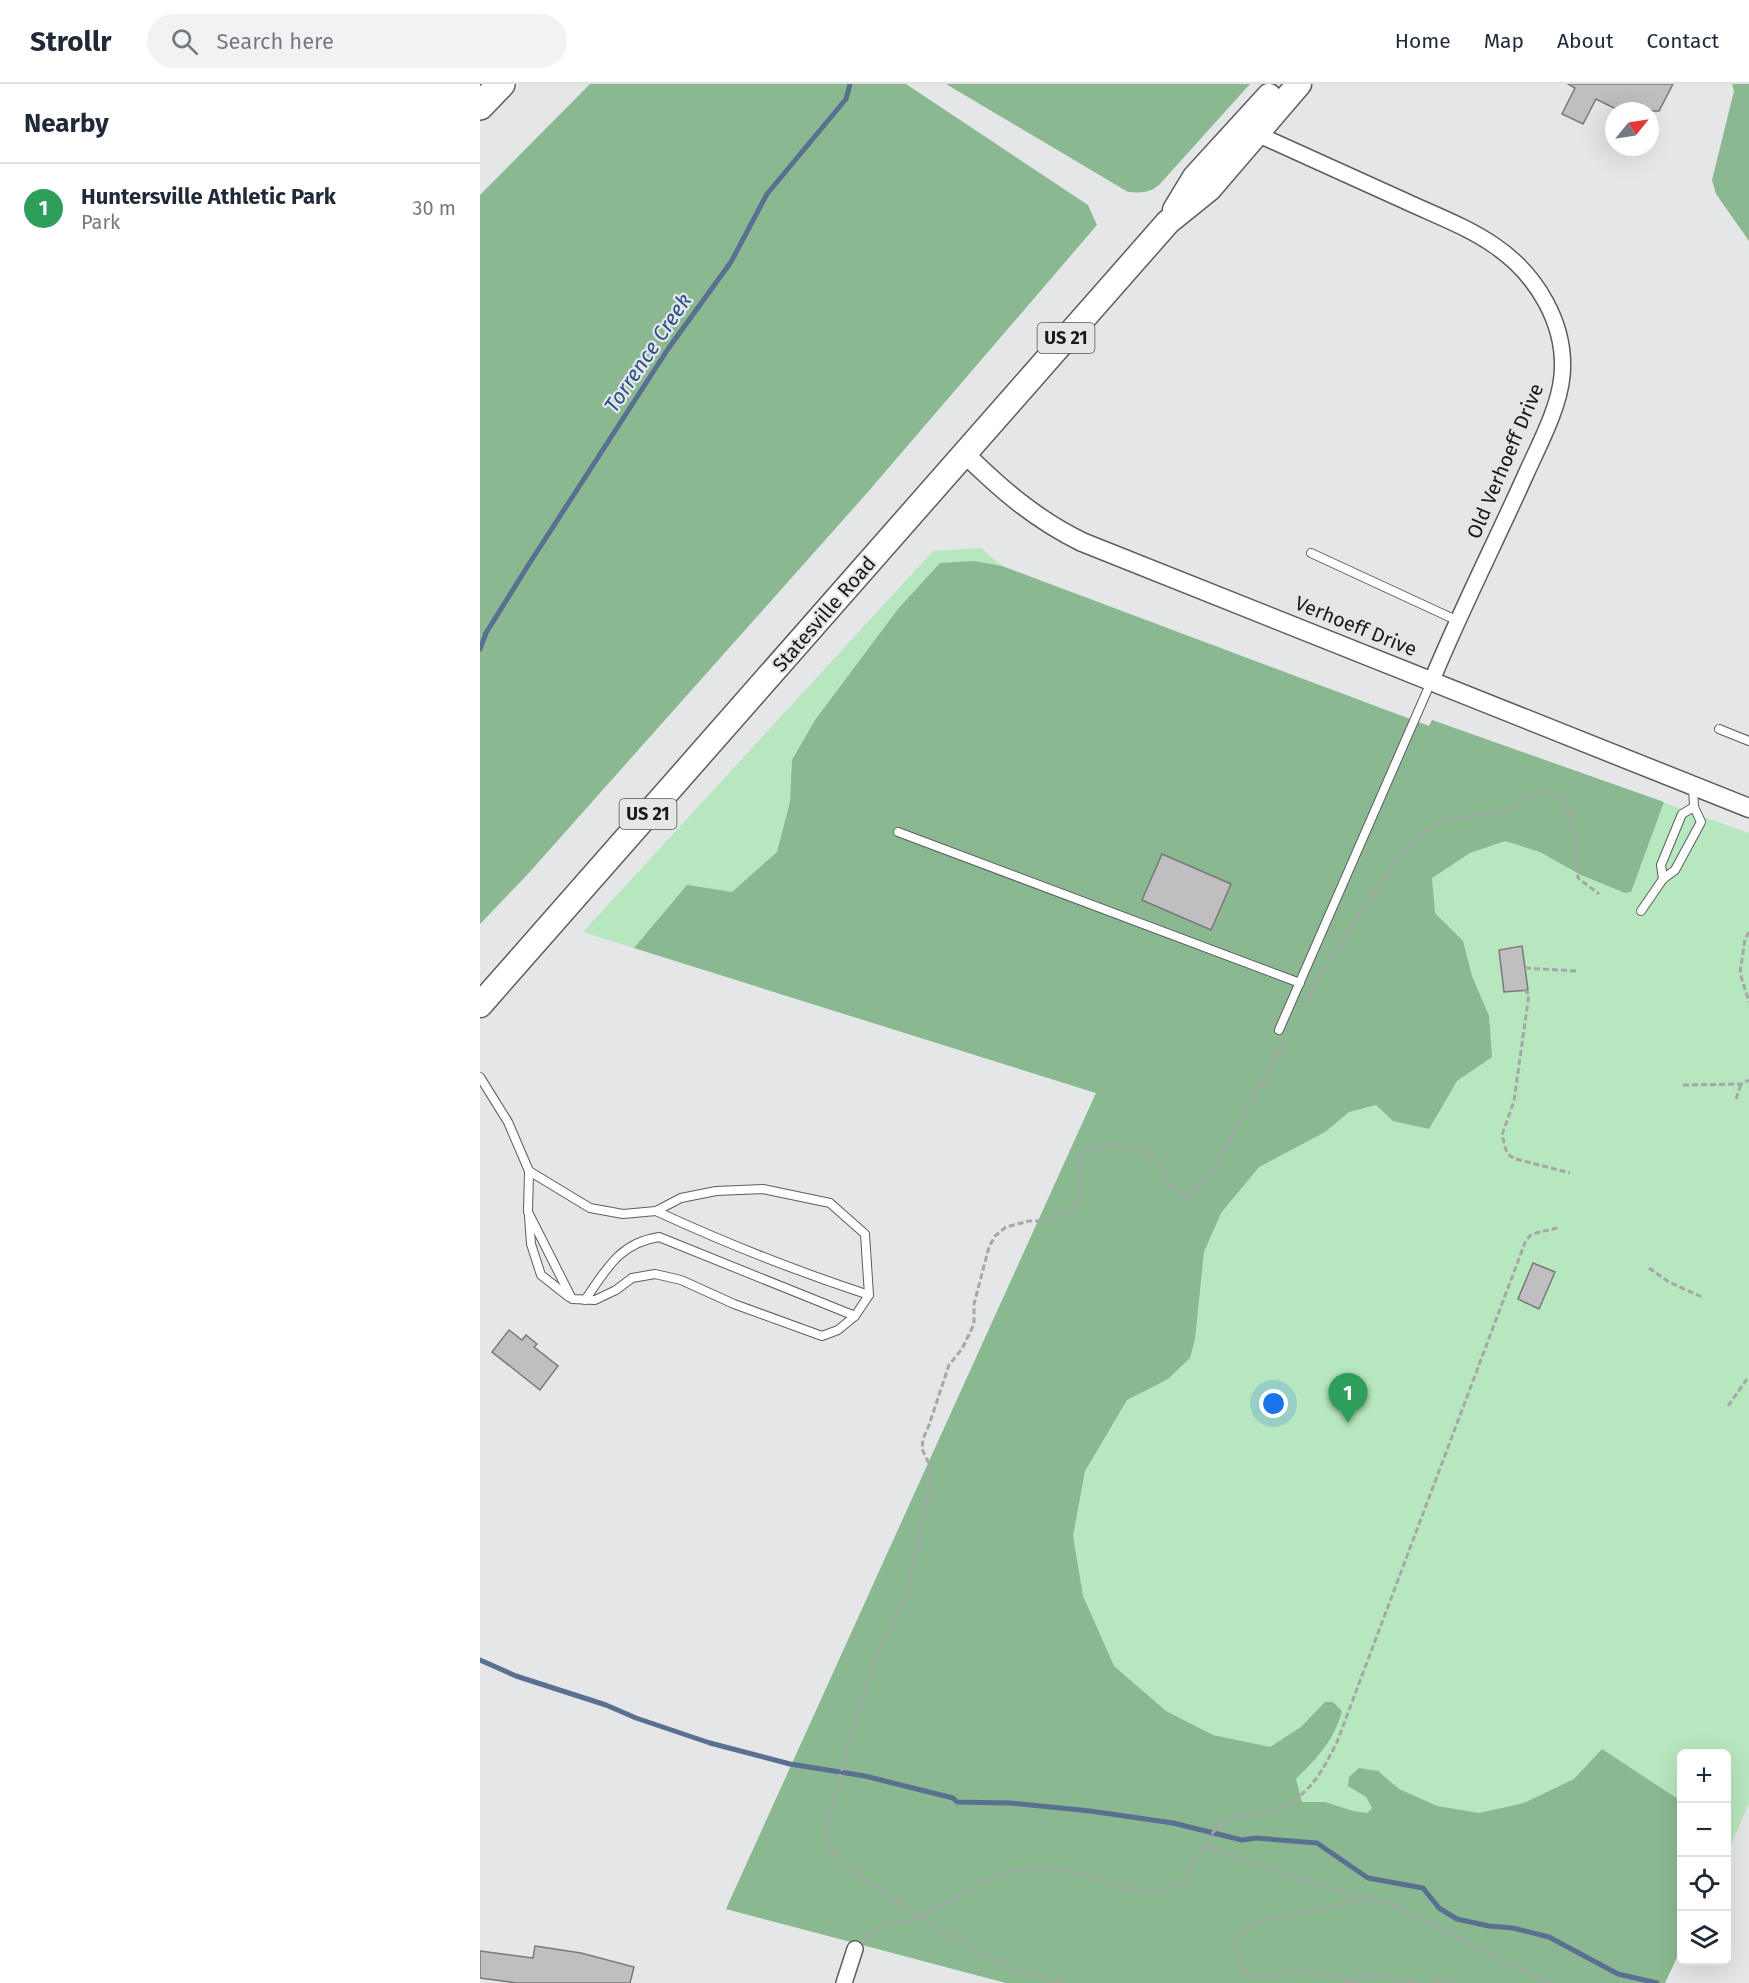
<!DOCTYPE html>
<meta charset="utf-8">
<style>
:root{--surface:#fff;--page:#f2f2f3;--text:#1f2937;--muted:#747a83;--line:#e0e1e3;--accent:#111827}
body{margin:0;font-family:"Fira Sans",sans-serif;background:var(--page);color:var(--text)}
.controls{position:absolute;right:18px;bottom:18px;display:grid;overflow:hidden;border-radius:9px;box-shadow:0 6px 24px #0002}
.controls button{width:54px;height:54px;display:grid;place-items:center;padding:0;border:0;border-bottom:2px solid var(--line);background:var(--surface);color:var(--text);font:30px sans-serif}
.compass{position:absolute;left:1125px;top:18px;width:54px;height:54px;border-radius:50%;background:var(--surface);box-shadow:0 6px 24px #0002;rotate:60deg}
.you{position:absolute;left:794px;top:1320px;width:21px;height:21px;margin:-15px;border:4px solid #fff;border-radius:50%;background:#1a73e8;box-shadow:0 0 0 9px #1a73e833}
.badge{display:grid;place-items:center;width:39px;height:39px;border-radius:50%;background:var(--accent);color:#fff;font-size:20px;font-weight:700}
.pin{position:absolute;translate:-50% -50px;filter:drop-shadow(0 2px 3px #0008)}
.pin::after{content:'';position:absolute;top:32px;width:21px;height:18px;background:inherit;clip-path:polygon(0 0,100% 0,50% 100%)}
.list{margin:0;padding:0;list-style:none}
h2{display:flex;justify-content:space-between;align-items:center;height:78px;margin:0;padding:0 24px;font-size:26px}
h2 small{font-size:20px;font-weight:400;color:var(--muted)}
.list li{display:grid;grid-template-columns:39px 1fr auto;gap:18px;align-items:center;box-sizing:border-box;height:90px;padding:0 24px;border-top:2px solid var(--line)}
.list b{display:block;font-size:22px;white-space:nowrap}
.list p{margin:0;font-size:20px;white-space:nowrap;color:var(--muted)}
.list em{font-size:20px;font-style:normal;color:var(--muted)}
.icon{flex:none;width:33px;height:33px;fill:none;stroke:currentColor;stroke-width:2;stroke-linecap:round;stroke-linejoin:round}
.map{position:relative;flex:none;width:1269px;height:1899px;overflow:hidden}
header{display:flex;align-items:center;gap:36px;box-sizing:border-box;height:84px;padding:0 30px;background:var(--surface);border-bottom:2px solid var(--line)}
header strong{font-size:28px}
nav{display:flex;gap:33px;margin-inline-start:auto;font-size:21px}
.search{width:420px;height:54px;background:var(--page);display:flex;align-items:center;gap:15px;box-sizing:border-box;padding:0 21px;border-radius:33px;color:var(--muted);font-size:22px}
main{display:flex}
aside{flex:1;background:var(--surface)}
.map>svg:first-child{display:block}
.green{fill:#b7e7be}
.forest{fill:#8ab991}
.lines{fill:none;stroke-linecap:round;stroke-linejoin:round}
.stream{stroke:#5a7091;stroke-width:5}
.building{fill:#c0bec0;stroke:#7b787b;stroke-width:1.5}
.service-casing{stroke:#5b5d5f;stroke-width:10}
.minor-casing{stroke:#5b5d5f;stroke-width:18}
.tertiary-casing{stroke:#5b5d5f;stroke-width:21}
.primary-casing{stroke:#5b5d5f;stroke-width:27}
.motorway-casing{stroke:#5b5d5f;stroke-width:30}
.path{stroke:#a5a7a9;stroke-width:3;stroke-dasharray:6 3;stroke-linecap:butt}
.service{stroke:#fff;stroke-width:8}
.minor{stroke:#fff;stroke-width:15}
.tertiary{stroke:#fff;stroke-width:18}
.primary{stroke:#fff;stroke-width:24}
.motorway{stroke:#fff;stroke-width:27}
.labels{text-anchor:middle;stroke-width:4.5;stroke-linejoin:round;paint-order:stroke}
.shield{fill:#e4e6e8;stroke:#555658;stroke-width:1.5}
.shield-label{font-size:18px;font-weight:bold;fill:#18191a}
.street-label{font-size:20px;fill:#18191a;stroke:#e4e6e8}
.water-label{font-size:21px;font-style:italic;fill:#29518b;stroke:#e4e6e8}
</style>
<header>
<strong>Strollr</strong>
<div class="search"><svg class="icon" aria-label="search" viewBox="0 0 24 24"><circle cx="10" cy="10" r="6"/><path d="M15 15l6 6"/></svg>Search here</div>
<nav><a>Home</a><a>Map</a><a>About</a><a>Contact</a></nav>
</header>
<main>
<aside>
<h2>Nearby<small></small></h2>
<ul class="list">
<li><span class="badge" style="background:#2e9e5b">1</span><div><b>Huntersville Athletic Park</b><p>Park</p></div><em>30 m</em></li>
</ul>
</aside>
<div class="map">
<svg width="1269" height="1899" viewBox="0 0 1269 1899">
<rect width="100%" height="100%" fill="#e4e6e8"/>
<path class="green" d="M501 464 522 482 908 627 949 642 952 636 1269 749V1720L1247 1769 1246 1670H1202L1201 1865 1185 1899H526L246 1825 616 1009 103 848 453 467Z"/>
<g class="forest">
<path d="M110 0H426L608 121 617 141 387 409 47 791 0 840V111Z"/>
<path d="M466 0H770L679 101C669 109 661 109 648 108Z"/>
<path d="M1252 0H1269V157L1236 110 1232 96 1254 7Z"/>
<path d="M494 477 522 482 949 642 952 636 1184 718 1151 808 1145 809 1101 791 1060 768 1025 757 990 769 952 794 955 829 983 857 992 892 1009 932 1012 973 977 997 949 1045 913 1037 896 1021 869 1028 845 1048 779 1083 741 1129 724 1168 715 1255 710 1274 688 1295 647 1316 605 1387 593 1452 603 1512 634 1582 686 1627 733 1651 790 1663 821 1643 845 1618H853L862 1627C854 1657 837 1674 816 1695L822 1718H845L873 1727 887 1729 892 1724 886 1713 868 1702 869 1693 879 1684 898 1687 919 1705 957 1722 999 1729 1044 1719 1094 1695 1122 1665 1201 1717V1865L1185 1899H526L246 1825 616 1009 154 864 207 801 252 808 297 768 310 718 312 676 335 636 418 525 460 479Z"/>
</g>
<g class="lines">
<g class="stream">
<path d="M0 565 6 549 49 480 188 265 251 178 287 110 366 15 370 0"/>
<path d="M0 1576 36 1592 126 1621 156 1634 230 1659 310 1680 385 1692 473 1714 477 1718 530 1719 610 1727 693 1739 762 1756 776 1754 837 1759 888 1794 943 1804 959 1824 977 1835 1009 1842 1033 1844 1069 1853 1138 1890 1177 1899"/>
</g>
</g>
<g class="building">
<path d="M1088 0H1193L1179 27H1140L1116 15 1103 40 1082 30 1095 4Z"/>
<path d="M682 770 751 800 731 846 662 816Z"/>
<path d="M1042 862 1048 906 1024 908 1019 866Z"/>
<path d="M1053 1179 1075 1188 1059 1225 1038 1215Z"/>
<path d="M29 1246 42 1256 46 1251 57 1260 54 1263 78 1282 60 1306 12 1268Z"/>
<path d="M55 1862 101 1869 154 1883 150 1899H37L0 1894V1867L53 1874Z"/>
</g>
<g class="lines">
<g class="service-casing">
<g id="service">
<path d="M831 469 976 536"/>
<path d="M1239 645 1269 657"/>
<path d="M418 748 820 899"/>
<path d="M1183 795 1181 781 1202 730 1214 723"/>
<path d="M1161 827 1183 795 1195 786 1221 738 1214 723 1213 703"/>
<path d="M799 946 951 598"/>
<path d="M0 993 28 1038 49 1087 48 1128 92 1215 115 1216 136 1206 152 1194 175 1190 201 1196 254 1220 342 1252 358 1246 375 1232 389 1211 385 1150 350 1119 283 1105 236 1107 201 1114 176 1127 143 1130 110 1124 49 1087"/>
<path d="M176 1127C245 1159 316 1187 389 1211"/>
<path d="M49 1132 51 1160 61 1191 89 1213"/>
<path d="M105 1216C126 1186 139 1159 179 1153L375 1232"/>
</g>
</g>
<g class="minor-casing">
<g id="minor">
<path d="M777 50C826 72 876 95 925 117 955 131 988 143 1015 162 1056 190 1087 240 1082 292 1079 324 1059 361 1046 390 1015 459 981 526 952 596"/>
<path d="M364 1899 375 1865"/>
</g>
</g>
<g class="tertiary-casing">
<path id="tertiary" d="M485 370C522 406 555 435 602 458L1269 724"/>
</g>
<g class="primary-casing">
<g id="primary">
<path d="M695 126 715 93 789 12"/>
<path d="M0 921 688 138 729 105 819 0"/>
</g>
</g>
<g class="motorway-casing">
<path id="motorway" d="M0 22 21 0"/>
</g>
<g class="path">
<path d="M1269 848 1265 855 1260 889 1269 918"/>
<path d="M1045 884 1096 887"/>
<path d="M1044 906 1049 910 1034 1017 1022 1051 1026 1066 1030 1072 1036 1075 1090 1089"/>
<path d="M826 918C850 875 875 834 905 794 921 773 936 747 963 738 983 730 1006 733 1026 726 1037 722 1047 713 1059 710 1099 702 1095 769 1098 794L1119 810"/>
<path d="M1203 1001 1261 1000 1269 996"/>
<path d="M1256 1015 1261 1000"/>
<path d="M1169 1184 1189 1198 1222 1213"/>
<path d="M1248 1322 1267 1295"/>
<path d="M724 1761 811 1792 911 1821 1022 1877 1071 1899"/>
<path d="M384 1854C401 1836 422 1841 443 1832 473 1818 507 1788 541 1786 562 1784 584 1785 604 1790 628 1795 664 1817 688 1806 719 1793 719 1748 750 1736 762 1731 774 1731 786 1728 826 1718 840 1692 857 1658L1046 1156 1052 1150 1077 1144"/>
<path d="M871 1897C847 1888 828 1888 803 1890 794 1890 783 1894 775 1893 768 1891 761 1885 759 1878 742 1833 809 1832 837 1826 854 1823 870 1818 887 1814"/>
<path d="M581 1899 538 1886 495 1866 417 1818 359 1776 346 1759 347 1738 392 1580 424 1520 446 1425 452 1386 442 1365 443 1355 449 1341 469 1281 482 1265 494 1240V1220L509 1163 515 1152 526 1143 549 1137H564L579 1134 595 1124 599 1116 598 1082 600 1070C615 1062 621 1062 637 1062 657 1061 674 1070 684 1088 690 1100 692 1107 706 1112L716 1107 734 1083 806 956"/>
<path d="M864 1899 895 1891 938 1899"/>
<path d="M956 1899 968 1896 973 1899"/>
</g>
<use href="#service" class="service"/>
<use href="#minor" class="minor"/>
<use href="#tertiary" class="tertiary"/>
<use href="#primary" class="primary"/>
<use href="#motorway" class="motorway"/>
</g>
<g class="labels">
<g class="shield">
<rect x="557.5" y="239" width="57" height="30" rx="4.5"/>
<rect x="139.5" y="715" width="57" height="30" rx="4.5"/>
</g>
<g class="shield-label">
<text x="586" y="260">US 21</text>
<text x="168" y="736">US 21</text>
</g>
<g class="street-label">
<text transform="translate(1025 377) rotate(-67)" y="7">Old Verhoeff Drive</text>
<text transform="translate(344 530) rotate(-49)" y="7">Statesville Road</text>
<text transform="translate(876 542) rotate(22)" y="7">Verhoeff Drive</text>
</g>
<g class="water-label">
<text transform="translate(168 269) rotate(-56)" y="7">Torrence Creek</text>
</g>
</g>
</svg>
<div class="controls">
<button>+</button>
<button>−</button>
<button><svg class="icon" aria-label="locate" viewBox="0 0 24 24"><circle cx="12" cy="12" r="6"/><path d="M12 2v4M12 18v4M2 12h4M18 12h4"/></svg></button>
<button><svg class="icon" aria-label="layers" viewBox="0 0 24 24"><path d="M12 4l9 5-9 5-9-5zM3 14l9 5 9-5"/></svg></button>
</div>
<svg class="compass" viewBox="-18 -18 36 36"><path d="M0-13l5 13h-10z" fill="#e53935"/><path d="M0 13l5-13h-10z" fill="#747a83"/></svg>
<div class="you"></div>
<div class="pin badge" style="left:868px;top:1339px;background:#2e9e5b">1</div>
</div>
</main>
